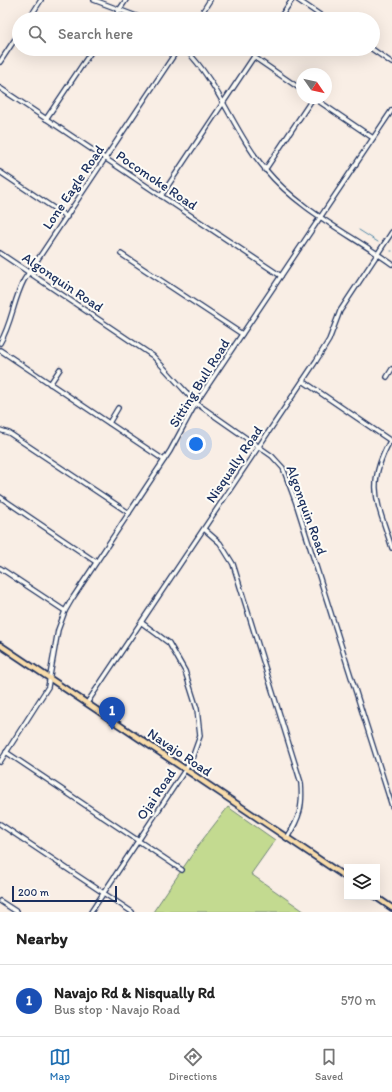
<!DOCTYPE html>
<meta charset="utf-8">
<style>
:root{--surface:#fff;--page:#f2f2f2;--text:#222;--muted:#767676;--line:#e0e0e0;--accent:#1f6fb2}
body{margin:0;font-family:Itim,sans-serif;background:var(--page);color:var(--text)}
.controls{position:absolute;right:12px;bottom:12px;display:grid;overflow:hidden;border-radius:0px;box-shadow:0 4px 16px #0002}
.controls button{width:36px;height:36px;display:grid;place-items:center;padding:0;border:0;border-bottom:1px solid var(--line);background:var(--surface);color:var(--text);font:20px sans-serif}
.compass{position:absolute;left:296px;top:68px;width:36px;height:36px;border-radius:50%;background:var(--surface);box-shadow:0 4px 16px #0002;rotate:124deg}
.scale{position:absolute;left:12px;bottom:10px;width:105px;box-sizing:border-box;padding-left:4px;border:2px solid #1b2f5e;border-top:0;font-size:11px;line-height:14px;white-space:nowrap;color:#1b2f5e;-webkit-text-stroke:3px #fdfcf7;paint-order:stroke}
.you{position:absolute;left:196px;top:444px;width:14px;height:14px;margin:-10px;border:3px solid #fff;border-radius:50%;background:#1a73e8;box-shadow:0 0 0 6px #1a73e833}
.badge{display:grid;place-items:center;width:26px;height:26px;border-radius:50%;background:var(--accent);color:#fff;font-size:13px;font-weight:700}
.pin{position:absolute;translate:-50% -33px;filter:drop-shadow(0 1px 2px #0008)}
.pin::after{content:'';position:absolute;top:21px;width:14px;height:12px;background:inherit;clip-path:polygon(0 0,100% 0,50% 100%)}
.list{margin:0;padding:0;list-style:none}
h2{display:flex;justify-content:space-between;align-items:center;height:52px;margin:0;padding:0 16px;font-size:17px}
h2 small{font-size:13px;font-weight:400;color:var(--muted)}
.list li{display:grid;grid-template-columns:26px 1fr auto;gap:12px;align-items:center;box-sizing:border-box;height:72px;padding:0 16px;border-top:1px solid var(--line)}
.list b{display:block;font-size:15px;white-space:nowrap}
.list p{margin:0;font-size:13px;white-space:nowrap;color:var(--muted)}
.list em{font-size:13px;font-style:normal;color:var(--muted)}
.icon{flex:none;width:22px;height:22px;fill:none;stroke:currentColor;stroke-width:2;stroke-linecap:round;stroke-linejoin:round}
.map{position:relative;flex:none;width:392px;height:912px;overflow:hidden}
.search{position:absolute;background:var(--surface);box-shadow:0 4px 16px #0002;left:12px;right:12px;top:12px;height:44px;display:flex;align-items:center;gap:10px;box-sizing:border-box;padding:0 14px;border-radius:22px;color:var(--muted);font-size:15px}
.sheet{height:124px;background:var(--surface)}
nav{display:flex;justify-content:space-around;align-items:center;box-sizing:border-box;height:56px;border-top:1px solid var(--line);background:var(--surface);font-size:11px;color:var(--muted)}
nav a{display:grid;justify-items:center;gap:2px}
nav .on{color:var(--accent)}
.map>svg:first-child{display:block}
.green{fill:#c3da90;stroke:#6f8477}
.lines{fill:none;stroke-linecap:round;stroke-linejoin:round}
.stream{stroke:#5489a8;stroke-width:1}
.minor-casing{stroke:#1b2f5e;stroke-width:6}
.major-casing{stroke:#1b2f5e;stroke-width:8}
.minor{stroke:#fdfcf7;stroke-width:3.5}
.major{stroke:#faddab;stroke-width:4.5}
.labels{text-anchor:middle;stroke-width:4;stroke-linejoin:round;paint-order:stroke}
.street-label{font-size:14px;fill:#1b2f5e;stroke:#fdfcf7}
</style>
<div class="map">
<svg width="392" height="912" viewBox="0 0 392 912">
<rect width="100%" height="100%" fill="#f9eee5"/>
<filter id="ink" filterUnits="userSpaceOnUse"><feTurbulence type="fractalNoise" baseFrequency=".025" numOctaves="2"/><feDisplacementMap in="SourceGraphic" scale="8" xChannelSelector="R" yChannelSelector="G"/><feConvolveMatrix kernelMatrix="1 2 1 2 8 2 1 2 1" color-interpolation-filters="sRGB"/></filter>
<g filter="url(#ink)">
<path class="green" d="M228 807 275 840 251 874 305 912H153L200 843Z"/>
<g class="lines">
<g class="stream">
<path d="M359 230 378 242"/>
<path d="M391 251H392"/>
</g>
<g class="minor-casing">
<g id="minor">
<path d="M94 0 144 19"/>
<path d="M298 0 326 19"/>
<path d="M29 19 41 0"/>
<path d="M113 19 126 0"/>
<path d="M198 19 210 0"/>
<path d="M279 19 292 0"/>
<path d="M185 49C220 84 234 133 266 170 299 210 350 234 392 264"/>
<path d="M372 49 392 63"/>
<path d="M254 57 302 90"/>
<path d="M0 62 19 33"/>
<path d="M0 88 281 276"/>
<path d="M314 98 373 138"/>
<path d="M46 119 93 49"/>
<path d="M265 170 313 98"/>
<path d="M0 172 67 217"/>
<path d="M161 196 259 49"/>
<path d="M0 253 153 356 196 403 272 456 283 468 296 503 392 806"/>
<path d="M121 254 242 334"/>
<path d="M0 343C12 323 13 301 24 280L178 49"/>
<path d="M0 350 164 460"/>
<path d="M387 377 392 369"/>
<path d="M303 381 391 441"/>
<path d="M50 384 60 369"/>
<path d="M109 423 118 408"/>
<path d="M0 430 9 433 129 513"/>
<path d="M390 441C365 486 378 503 392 548"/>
<path d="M0 497 96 562"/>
<path d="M204 529 220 543 233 564 301 783C303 807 300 817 287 838"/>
<path d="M0 568 65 611"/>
<path d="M87 703 316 361 329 340 340 311 392 232"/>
<path d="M6 752 182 870"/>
<path d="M0 762 48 687 58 630 65 611 72 599 170 451 196 403 392 110"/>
<path d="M0 824 132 912"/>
<path d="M0 901 17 912"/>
<path d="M91 912 191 761 200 736 197 709 185 671 169 643 142 623"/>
</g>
</g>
<g class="major-casing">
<g id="major">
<path d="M0 645 347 878"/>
<path d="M376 897 392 908"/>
</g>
</g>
<use href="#minor" class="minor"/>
<use href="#major" class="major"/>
</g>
</g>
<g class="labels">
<g class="street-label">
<text transform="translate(157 180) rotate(34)" y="5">Pocomoke Road</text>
<text transform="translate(73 187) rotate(-56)" y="5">Lone Eagle Road</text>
<text transform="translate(63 282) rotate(34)" y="5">Algonquin Road</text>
<text transform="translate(199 383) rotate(-58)" y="5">Sitting Bull Road</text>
<text transform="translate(234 464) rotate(-56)" y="5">Nisqually Road</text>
<text transform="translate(307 510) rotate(70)" y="5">Algonquin Road</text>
<text transform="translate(180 752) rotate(34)" y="5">Navajo Road</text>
<text transform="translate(156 794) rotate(-56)" y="5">Ojai Road</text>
</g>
</g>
</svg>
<div class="controls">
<button><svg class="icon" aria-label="layers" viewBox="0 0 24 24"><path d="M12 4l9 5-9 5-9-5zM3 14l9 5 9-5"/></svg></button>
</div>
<svg class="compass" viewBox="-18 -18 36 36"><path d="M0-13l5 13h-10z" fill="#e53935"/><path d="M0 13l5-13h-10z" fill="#767676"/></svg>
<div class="scale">200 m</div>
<div class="you"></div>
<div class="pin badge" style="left:112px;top:730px;background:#1a4fb4">1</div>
<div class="search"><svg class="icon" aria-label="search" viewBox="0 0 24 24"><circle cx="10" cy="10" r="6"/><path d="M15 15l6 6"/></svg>Search here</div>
</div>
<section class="sheet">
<h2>Nearby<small></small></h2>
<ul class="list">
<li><span class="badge" style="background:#1a4fb4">1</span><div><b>Navajo Rd &amp; Nisqually Rd</b><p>Bus stop · Navajo Road</p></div><em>570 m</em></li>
</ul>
</section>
<nav>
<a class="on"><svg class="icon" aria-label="map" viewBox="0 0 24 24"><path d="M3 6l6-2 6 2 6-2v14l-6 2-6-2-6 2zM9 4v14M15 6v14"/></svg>Map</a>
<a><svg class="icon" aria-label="directions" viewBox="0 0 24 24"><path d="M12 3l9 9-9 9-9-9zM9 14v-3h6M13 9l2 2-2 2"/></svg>Directions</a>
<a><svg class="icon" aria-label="saved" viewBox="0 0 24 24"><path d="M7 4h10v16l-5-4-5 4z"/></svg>Saved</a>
</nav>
